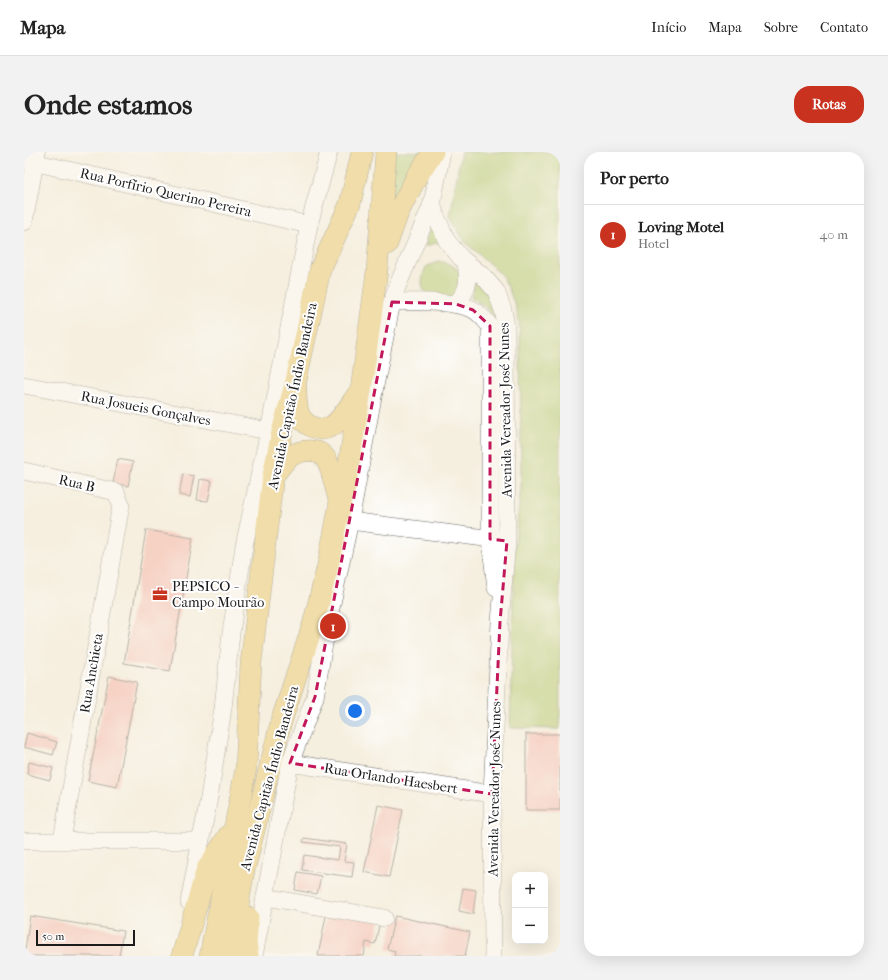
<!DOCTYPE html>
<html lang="pt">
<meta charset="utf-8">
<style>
:root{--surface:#fff;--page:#f2f2f2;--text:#222;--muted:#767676;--line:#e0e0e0;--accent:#c8321e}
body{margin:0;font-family:"IM FELL French Canon",serif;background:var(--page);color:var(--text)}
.controls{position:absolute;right:12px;bottom:12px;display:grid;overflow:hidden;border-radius:8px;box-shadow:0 4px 16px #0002}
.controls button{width:36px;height:36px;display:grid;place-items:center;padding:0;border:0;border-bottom:1px solid var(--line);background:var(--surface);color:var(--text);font:20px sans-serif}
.scale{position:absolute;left:12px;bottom:10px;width:99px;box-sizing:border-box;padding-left:4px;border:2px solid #1c1c1c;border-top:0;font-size:11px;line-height:14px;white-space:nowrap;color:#1c1c1c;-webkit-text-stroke:3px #fff;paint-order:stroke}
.you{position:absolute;left:331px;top:559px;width:14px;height:14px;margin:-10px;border:3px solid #fff;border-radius:50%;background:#1a73e8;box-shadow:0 0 0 6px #1a73e833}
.badge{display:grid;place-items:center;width:26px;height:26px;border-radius:50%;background:var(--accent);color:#fff;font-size:13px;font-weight:700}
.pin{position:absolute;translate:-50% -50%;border:2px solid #fff;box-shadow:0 1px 4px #0006}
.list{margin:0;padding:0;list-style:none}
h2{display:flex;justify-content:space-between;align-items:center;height:52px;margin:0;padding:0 16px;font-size:17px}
h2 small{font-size:13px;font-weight:400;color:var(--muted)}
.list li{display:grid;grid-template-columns:26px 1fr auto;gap:12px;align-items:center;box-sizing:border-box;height:60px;padding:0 16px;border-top:1px solid var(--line)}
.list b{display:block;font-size:15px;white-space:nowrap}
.list p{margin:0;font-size:13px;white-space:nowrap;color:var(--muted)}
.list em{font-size:13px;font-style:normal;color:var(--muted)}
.map{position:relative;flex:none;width:536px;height:804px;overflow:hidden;border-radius:16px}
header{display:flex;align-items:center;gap:24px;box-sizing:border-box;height:56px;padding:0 20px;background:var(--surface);border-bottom:1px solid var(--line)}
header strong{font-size:19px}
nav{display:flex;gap:22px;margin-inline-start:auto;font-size:14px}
.intro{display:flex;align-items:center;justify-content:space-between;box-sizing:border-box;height:96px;padding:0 24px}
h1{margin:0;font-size:28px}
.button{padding:10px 18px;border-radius:16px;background:var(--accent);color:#fff;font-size:14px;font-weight:700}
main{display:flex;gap:24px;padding:0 24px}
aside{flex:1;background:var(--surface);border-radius:16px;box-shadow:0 4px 16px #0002}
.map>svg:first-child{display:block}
.green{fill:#b1ca6f;stroke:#667346}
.building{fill:#f7afa6}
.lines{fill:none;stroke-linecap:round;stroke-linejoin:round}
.minor-casing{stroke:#686660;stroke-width:18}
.major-casing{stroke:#686660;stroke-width:22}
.minor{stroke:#fff;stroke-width:17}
.major{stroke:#e9c769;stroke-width:21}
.marked{fill:none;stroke:#c2185b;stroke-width:3;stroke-dasharray:8 5;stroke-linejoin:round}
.labels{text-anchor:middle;stroke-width:4;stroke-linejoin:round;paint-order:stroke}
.street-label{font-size:14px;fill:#1c1c1c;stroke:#fff}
.poi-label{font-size:14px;fill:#1c1c1c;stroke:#fff;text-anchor:start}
</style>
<header>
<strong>Mapa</strong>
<nav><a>Início</a><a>Mapa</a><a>Sobre</a><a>Contato</a></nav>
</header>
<div class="intro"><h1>Onde estamos</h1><a class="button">Rotas</a></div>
<main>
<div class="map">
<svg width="536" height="804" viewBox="0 0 536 804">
<rect width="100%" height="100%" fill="#fff"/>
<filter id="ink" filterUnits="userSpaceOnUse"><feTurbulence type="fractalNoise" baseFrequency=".025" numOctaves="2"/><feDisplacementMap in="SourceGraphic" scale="8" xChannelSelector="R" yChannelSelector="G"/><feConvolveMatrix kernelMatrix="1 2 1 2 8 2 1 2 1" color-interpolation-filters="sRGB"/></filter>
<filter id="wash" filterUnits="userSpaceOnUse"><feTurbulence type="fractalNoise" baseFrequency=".012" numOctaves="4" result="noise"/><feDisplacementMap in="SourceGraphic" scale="16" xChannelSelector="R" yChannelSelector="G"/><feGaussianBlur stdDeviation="0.9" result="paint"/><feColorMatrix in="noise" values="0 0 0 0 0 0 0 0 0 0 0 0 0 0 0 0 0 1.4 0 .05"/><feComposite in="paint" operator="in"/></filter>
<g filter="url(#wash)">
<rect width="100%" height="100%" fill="#f5efdf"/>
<g class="green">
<path d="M368 0H399L368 62Z"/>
<path d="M437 0H536V577L486 576 490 400 497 334 496 186 495 170 492 156 484 135 477 122 441 90 426 65Z"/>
<path d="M407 70 416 90 401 94Z"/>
<path d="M415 109C427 112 435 115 439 127L430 147C424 146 409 146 404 143 395 137 398 123 402 115Z"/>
<path d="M459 128 476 172 464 157 447 145 451 129Z"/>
</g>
<g id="blocks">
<g class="building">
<path d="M94 307 109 310 104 334 89 331Z"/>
<path d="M159 322 170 324 166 345 155 343Z"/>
<path d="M176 327 188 329 184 349 173 348Z"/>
<path d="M122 378 169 386 146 519 100 511Z"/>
<path d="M85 524 113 530 93 635 64 629Z"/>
<path d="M3 581 33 590 29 603 0 595Z"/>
<rect x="502" y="582" width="34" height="76"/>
<path d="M5 610 29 616 26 628 3 622Z"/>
<path d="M354 653 379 658 365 725 340 720Z"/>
<path d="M280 686 323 692 320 709 330 710 328 725 278 718 280 703 314 708 316 695 279 690Z"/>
<path d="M274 720 297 724 293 742 271 738Z"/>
<path d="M439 736 452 738 449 762 435 759Z"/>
<path d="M303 759 356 769 351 792 342 790 340 804H294Z"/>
<path d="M6 764 99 779 95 804H0Z"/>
<path d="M371 764 446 780 441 804H370L371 799 363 797Z"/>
</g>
</g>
</g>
<g filter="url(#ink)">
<use href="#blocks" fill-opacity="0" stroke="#686660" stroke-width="1"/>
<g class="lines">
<g class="minor-casing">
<g id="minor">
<path d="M418 0 408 52 412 64 423 89 437 106 459 124 472 139 479 158 482 174 483 389 476 470 468 642 469 804"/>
<path d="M0 8 285 73"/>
<path d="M0 70 13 0"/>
<path d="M368 150C393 150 426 148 448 157 456 161 461 168 466 174V387L472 436"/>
<path d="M432 152C445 137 445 131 442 111"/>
<path d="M0 233 245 279"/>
<path d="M0 319 92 340 97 353 38 688"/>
<path d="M326 369 477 388"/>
<path d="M266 611 468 642"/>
<path d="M0 689H176"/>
<path d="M241 745 360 766"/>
<path d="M165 750 185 646 199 556 207 481 220 394 245 279 285 73 305 0"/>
<path d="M230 804 266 611 291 545 303 474 326 369 351 234 368 150 373 135 408 52"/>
</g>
</g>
<g class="major-casing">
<g id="major">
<path d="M363 92 374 61 393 24 409 0"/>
<path d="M272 237C272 246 272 254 275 262 280 273 294 281 306 275 316 271 327 251 334 242"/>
<path d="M249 324C254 318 259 310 265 305 277 297 296 295 303 309 309 320 312 339 316 351"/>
<path d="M224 765 222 791 224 804"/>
<path d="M158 804 183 717 205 683"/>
<path d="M186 804 222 616 227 511 249 324 258 280 272 229 296 118 326 52 338 0"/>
<path d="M206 804 219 723 257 570 289 473 304 413 316 351 321 334 337 238 353 119 362 0"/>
</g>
</g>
<use href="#minor" class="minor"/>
<use href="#major" class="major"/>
</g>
</g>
<path d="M0 0H536V804H0ZM368 150 432 152 449 158 466 174V387L483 389 476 470 468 642 266 611 291 545Z" fill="#f5efdf" fill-opacity=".55" fill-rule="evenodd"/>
<path class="marked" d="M368 150 432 152 449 158 466 174V387L483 389 476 470 468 642 266 611 291 545Z"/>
<defs>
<g id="office-bare" transform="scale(1.2)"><path d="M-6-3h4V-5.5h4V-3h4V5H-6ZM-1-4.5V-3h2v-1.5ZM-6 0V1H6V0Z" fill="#c8321e" stroke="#fff" stroke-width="2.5" paint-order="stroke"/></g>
</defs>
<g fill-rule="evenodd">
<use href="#office-bare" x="136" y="442"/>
</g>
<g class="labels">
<g class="street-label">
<text transform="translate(142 40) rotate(13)" y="5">Rua Porfírio Querino Pereira</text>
<text transform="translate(268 244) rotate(-78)" y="5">Avenida Capitão Índio Bandeira</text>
<text transform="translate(122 256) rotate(11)" y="5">Rua Josueis Gonçalves</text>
<text transform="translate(481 258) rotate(-91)" y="5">Avenida Vereador José Nunes</text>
<text transform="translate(53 331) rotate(13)" y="5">Rua B</text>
<text transform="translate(67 521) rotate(-80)" y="5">Rua Anchieta</text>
<text transform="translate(245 626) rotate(-75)" y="5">Avenida Capitão Índio Bandeira</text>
<text transform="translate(367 626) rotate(9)" y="5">Rua Orlando Haesbert</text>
<text transform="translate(470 637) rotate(-89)" y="5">Avenida Vereador José Nunes</text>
</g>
<g class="poi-label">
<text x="148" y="439">PEPSICO -<tspan x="148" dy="16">Campo Mourão</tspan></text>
</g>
</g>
</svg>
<div class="controls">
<button>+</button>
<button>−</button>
</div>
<div class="scale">50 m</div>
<div class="you"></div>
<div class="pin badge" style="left:309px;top:474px">1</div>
</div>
<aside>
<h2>Por perto<small></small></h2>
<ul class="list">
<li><span class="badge">1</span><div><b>Loving Motel</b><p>Hotel</p></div><em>40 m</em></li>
</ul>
</aside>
</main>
